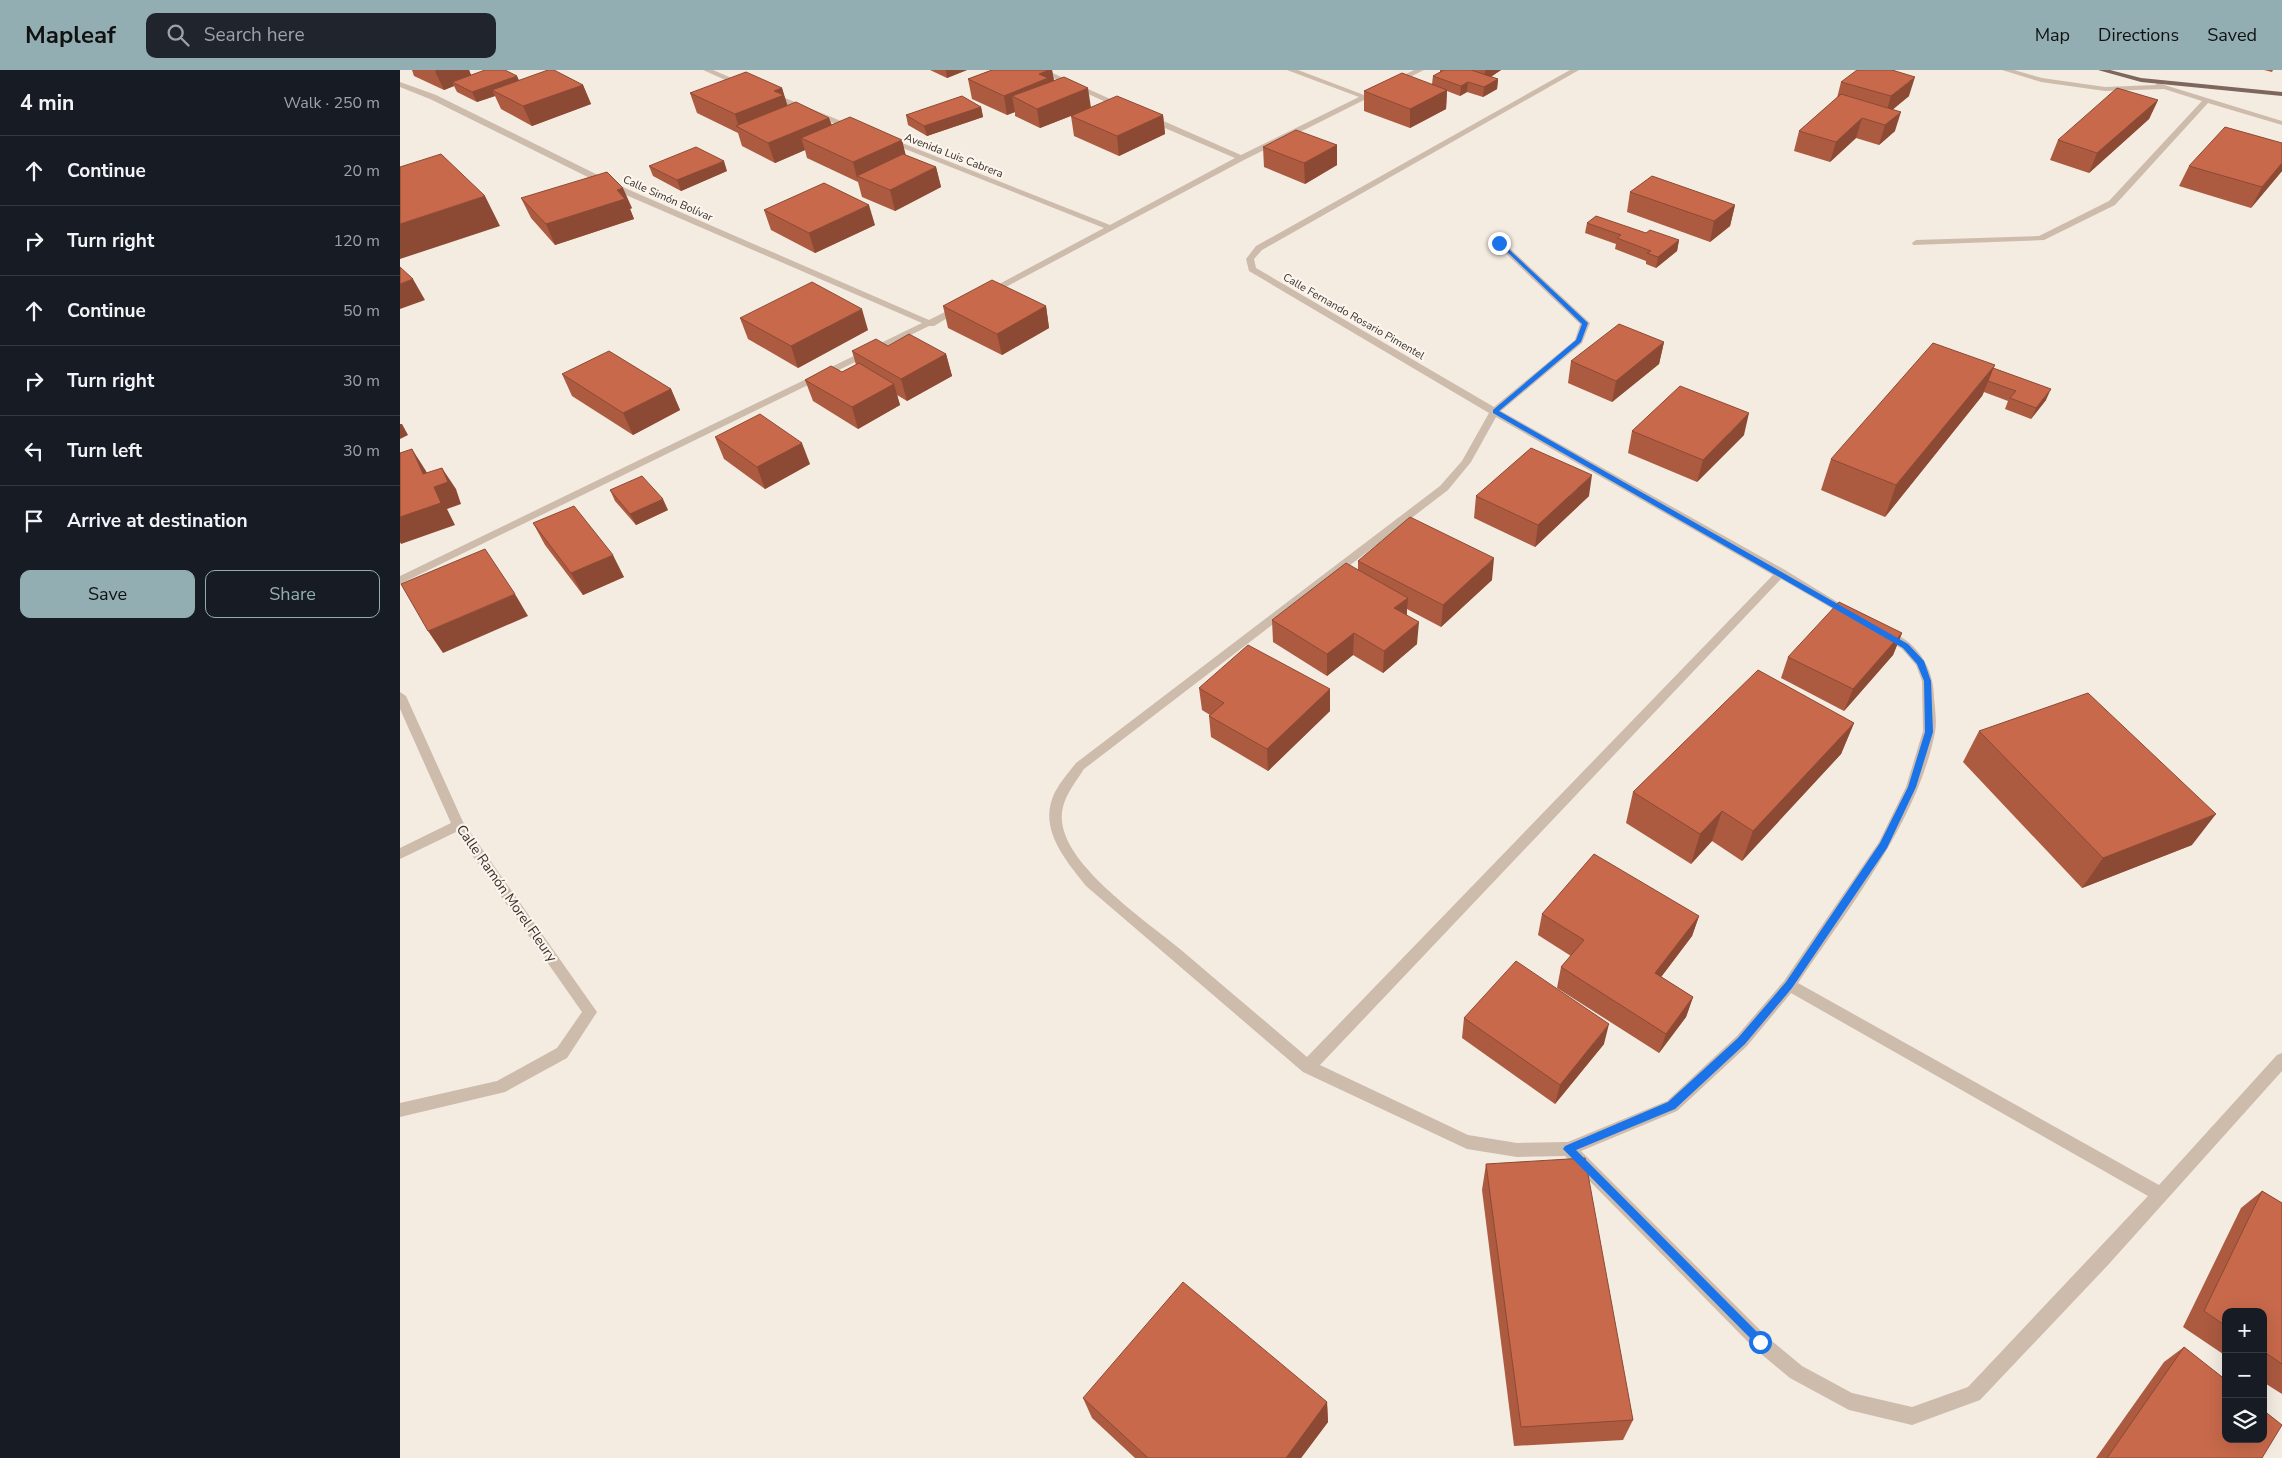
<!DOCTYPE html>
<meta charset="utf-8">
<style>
:root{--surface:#171b24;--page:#20242c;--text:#f1f3f6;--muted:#9ea1a6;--line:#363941;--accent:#92aeb2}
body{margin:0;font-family:"Nunito Sans",sans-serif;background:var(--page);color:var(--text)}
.controls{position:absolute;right:15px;bottom:15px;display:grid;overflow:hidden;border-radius:10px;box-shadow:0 5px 20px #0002}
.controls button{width:45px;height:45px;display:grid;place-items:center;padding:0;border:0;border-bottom:1px solid var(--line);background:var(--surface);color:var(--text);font:25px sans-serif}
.stop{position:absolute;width:15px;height:15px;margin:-11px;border:4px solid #1a73e8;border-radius:50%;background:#fff}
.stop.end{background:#1a73e8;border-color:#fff;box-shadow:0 1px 5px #0008}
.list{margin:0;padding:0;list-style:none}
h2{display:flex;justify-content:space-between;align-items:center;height:65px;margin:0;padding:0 20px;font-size:21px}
h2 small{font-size:16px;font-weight:400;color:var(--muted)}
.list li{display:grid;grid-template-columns:32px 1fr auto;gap:15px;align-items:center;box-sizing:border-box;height:70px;padding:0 20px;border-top:1px solid var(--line)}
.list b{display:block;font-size:19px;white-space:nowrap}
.list em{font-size:16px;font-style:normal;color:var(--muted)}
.actions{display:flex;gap:10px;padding:15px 20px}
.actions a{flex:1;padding:11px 0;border:1px solid var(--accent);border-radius:10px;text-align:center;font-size:18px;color:var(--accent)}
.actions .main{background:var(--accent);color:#111}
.icon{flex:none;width:28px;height:28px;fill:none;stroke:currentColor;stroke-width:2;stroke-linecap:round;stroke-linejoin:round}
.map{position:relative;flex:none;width:1882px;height:1388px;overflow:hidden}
header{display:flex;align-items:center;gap:30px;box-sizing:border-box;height:70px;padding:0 25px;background:var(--accent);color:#111}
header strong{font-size:24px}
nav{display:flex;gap:28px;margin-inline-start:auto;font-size:18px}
.search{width:350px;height:45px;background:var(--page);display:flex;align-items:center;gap:12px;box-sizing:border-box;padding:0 18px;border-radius:10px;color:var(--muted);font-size:19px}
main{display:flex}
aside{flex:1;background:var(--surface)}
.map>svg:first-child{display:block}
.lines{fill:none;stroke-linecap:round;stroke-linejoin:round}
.minor{fill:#cdbbac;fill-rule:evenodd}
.major{fill:#7d675c;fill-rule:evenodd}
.wall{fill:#ac5a40}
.shaded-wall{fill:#8c4a34}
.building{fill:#c8694b;stroke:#8c4a34}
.route{fill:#1a73e8}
.labels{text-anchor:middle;stroke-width:4.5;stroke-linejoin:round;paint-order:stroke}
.far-street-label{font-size:11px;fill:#3b302b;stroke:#fbf5ee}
.street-label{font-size:14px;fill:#3b302b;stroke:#fbf5ee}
</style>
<header>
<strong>Mapleaf</strong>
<div class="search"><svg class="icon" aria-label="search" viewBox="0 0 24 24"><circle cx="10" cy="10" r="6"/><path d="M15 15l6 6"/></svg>Search here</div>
<nav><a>Map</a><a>Directions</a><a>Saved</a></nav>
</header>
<main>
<aside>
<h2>4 min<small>Walk · 250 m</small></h2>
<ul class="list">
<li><svg class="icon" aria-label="ahead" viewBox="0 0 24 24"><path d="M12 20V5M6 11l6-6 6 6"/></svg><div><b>Continue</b></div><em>20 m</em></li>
<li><svg class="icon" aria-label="right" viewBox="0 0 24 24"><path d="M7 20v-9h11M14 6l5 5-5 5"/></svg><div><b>Turn right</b></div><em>120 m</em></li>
<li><svg class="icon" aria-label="ahead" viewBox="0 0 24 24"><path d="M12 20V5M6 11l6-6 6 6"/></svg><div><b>Continue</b></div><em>50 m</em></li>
<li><svg class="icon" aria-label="right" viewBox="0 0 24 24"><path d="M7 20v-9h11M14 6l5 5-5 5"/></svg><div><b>Turn right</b></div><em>30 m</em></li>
<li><svg class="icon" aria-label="left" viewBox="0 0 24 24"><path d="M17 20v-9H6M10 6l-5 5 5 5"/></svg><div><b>Turn left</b></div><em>30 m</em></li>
<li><svg class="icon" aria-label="arrive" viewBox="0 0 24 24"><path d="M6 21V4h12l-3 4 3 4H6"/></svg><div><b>Arrive at destination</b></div></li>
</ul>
<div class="actions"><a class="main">Save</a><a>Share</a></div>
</aside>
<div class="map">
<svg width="1882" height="1388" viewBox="0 0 1882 1388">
<rect width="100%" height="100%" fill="#f4ebe1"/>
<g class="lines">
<g class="minor">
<path d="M303 0H313L348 15 341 17Z"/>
<path d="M636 0H646L728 37 721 39Z"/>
<path d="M887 0H898L964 25 1014 0H1024L844 90 589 226 585 223 586 221 704 158 485 71 492 69 710 155 835 88 746 50V46H752L841 85 959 27Z"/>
<path d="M1170 0H1179L862 180 854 189 856 198 1094 337 1175 270 1180 254 1095 173 1102 171 1190 253 1182 273 1101 341 1385 500 1457 544 1455 547H1447L1381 509 920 995 1068 1065 1117 1073 1168 1072 1267 1031 1337 966 1384 911 1479 772 1506 717 1523 661 1522 611 1516 595 1502 579 1479 564 1485 560C1516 569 1534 597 1534 628 1535 639 1537 652 1535 662 1518 751 1448 839 1398 913L1759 1115 1877 985 1882 983V1001L1708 1195 1580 1330 1512 1355 1449 1340 1390 1308 1354 1278 1165 1086 1117 1087 1067 1079 903 1002 686 816C665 789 637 758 655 722 661 711 669 702 676 693L1040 416 1062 391 1089 343 849 201 846 189 856 176ZM1096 347 1373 505 907 987C865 951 822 915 780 879 746 851 676 803 664 761 656 736 671 719 684 699L1048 420 1071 392ZM1391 923 1748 1126 1568 1317 1512 1337 1452 1323 1402 1296 1366 1266 1181 1081 1277 1041 1347 976Z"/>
<path d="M1602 0H1614L1642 8 1705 17 1755 15 1758 13 1882 51V55L1808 33 1715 135 1644 170 1513 175 1512 173 1516 170 1639 166 1709 131 1802 31 1764 19 1705 21 1641 12Z"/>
<path d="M0 12 36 25 218 115 529 250 557 236 564 238 534 256H529L0 514V506L522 253 212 119 30 29 0 17Z"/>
<path d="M367 23H373L458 58 451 60 367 27Z"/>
<path d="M0 622 6 626 63 752 197 942 167 988 105 1022 0 1047V1033L97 1011 157 978 182 942 56 762 0 789V778L51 753 0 639Z"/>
</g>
<path class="major" d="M1698 0H1710L1741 8 1882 22V26L1741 12Z"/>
</g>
<g class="wall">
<path d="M12 0H70H69L71 5 119 10 183 15 191 34 132 56 101 39 95 26 77 32 57 22 54 16 44 20 14 6Z"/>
<path d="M530 0H567L547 8Z"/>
<path d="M592 0H652L654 10 691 37 763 45 765 64 719 86 674 66 671 46 681 42 640 58 615 46V42L607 45 572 29 568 9Z"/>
<path d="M1040 0H1101L1091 7 1098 9 1097 19 1083 27 1067 22 1060 26 1047 21 1046 39 1010 58 964 41V21L1032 14 1033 6 1040 2Z"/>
<path d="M1864 0H1873L1872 2Z"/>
<path d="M1441 12 1509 26 1493 39 1495 61 1479 75 1456 68 1430 92 1394 81 1399 61 1437 28Z"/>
<path d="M382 18 387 36 429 48 432 55 502 70 505 85 536 97 541 117 495 141 462 127 458 112 407 88 405 80 375 93 342 76 338 63 297 43 290 23Z"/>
<path d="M1758 30 1749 49 1689 103 1650 90 1658 70Z"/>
<path d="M581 37 583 47 527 66 508 55 506 45Z"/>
<path d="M1882 73V101L1851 138 1779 116 1789 96Z"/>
<path d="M937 75V95L905 114 864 97 863 77Z"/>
<path d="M249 96 327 101 281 121 253 106Z"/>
<path d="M1230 122 1335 135 1330 156 1310 172 1227 142Z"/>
<path d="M121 128 232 138 230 139 234 149 155 175 131 148Z"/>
<path d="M364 140 475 155 415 183 371 160Z"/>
<path d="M1187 153 1279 170 1277 181 1256 198 1246 194V191L1215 179 1216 174 1185 163Z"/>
<path d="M543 236H646L649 258 602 285 548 258Z"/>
<path d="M340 248 468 260 398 298 348 269Z"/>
<path d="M1264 272 1259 294 1212 332 1168 313 1171 291Z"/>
<path d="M488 276 546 284 552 306 507 331 497 325 500 335 458 359 413 331 405 310 442 302 456 295 452 281Z"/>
<path d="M1593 298 1646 330 1631 349 1605 339 1608 331 1584 322 1582 326 1485 447 1421 420 1431 389Z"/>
<path d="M162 304 271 319 280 340 233 365 172 326Z"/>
<path d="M1232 361 1344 365 1297 412 1228 383Z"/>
<path d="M315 367 410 394 365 419 324 389Z"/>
<path d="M210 420 268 440 236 455 215 431Z"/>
<path d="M1076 426H1189L1135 477 1074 448Z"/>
<path d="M133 453 224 507 183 525 145 475Z"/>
<path d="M958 491 1092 510 1041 557 1007 539V545L1017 574 983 603 953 585 927 606 873 572 872 550 958 499Z"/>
<path d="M1502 563 1493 585 1444 641 1381 608 1388 587Z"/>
<path d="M799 618 930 619V641L868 701 811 667 809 646 810 645 802 640Z"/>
<path d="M1454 653 1441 684 1342 791 1312 771 1291 794 1226 753 1233 722Z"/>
<path d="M1579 661 1792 775 1682 818 1563 692Z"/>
<path d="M1142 844 1299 846 1292 866 1261 907 1293 927 1286 947 1259 983 1157 918 1161 897 1171 886 1138 865Z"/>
<path d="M1064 948 1204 974 1155 1034 1062 968Z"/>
<path d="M1086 1094 1233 1350 1223 1370 1114 1376 1082 1120Z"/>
<path d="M1862 1121 1882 1133V1324L1863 1312V1242H1826V1286L1783 1257 1841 1138Z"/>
<path d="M1784 1277 1862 1388H1696L1764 1292Z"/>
<path d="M683 1328 927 1332 928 1352 901 1388H735L692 1348Z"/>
</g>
<g class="shaded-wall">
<path d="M37 0H70H69L73 10 52 12 54 16 44 20 35 1Z"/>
<path d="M546 0H567L547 8Z"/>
<path d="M649 0H652L655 18 612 26 615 42 607 45 604 26 639 4Z"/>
<path d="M1086 0H1101L1084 11 1085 1Z"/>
<path d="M117 6 122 16 92 20 95 26 77 32 72 22Z"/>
<path d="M1515 7 1509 26 1485 46 1491 26Z"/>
<path d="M1098 9 1097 19 1083 27 1084 17Z"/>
<path d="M1068 12 1067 22 1060 26 1061 16Z"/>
<path d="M183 15 191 34 132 56 123 36Z"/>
<path d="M382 18 388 37 339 58 335 44 374 21Z"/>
<path d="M688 18 691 38 640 58 637 39Z"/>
<path d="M1047 20 1046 39 1010 58V39Z"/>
<path d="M1758 30 1749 49 1689 103 1697 83Z"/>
<path d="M581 37 583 47 527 66 524 56Z"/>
<path d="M1501 42 1495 61 1479 75 1485 55Z"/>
<path d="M763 45 765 64 719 86 717 66Z"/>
<path d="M429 48 435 67 401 68 405 80 375 93 368 73Z"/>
<path d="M1462 48 1456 68 1430 92 1436 72Z"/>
<path d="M502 70 507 90 457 106 458 112 453 92Z"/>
<path d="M937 75V95L905 114 904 93Z"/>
<path d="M324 91 327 101 281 121 277 110Z"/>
<path d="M1882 93V101L1851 138 1862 117Z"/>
<path d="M536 97 541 117 495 141 490 120Z"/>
<path d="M223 118 232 138 230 139 234 149 155 175 146 154 217 120Z"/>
<path d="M85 126 100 156 0 189V154Z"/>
<path d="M469 135 475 155 415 183 409 163Z"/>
<path d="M1335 135 1330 156 1310 172 1314 151Z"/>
<path d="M1279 170 1277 181 1256 198 1258 187Z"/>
<path d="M13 209 25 230 0 239V214Z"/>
<path d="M646 236 649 258 602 285 597 264Z"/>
<path d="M462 239 468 260 398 298 391 276Z"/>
<path d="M1264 272 1259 294 1212 332 1216 311Z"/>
<path d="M546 284 552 306 507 331 501 309Z"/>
<path d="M1595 295 1582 326 1485 447 1496 415Z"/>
<path d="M494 314 500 335 458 359 452 337Z"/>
<path d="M271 319 280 340 233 365 223 343Z"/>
<path d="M1651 319 1646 330 1631 349 1636 338Z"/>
<path d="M1349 343 1344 365 1297 412 1303 390Z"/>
<path d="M0 354H2L8 365 0 369Z"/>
<path d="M402 373 410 394 365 419 357 397Z"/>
<path d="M12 379 26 401 36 426 23 404Z"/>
<path d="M42 398 56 419 61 434 47 439 55 455 1 474 0 472V447L34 417Z"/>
<path d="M1192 405 1189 426 1135 477 1138 455Z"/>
<path d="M263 429 268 440 236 455 230 444Z"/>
<path d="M213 485 224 507 183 525 171 503Z"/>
<path d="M1094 488 1092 510 1041 557 1043 535Z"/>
<path d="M115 524 128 546 43 583 28 561Z"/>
<path d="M1008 528 1006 550 994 538Z"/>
<path d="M1019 552 1017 574 983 603 984 581Z"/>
<path d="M954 563 953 585 927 606V584Z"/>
<path d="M1502 563 1493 585 1444 641 1453 619Z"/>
<path d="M930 619V641L868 701 867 679Z"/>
<path d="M1454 653 1441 684 1342 791 1353 761Z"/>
<path d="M1322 741 1312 771 1291 794 1300 764Z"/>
<path d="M1816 744 1792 775 1682 818 1703 788Z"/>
<path d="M1299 846 1292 866 1249 923 1255 903Z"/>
<path d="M1293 927 1286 947 1259 983 1266 964Z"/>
<path d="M1209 954 1204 974 1155 1034 1160 1015Z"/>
<path d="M927 1332 928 1352 901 1388H886Z"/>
</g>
<g class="building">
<path d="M85 0H105L117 6 72 22 52 12Z"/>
<path d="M148 0H154L183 15 123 36 92 20Z"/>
<path d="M592 0H649L639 4 648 8 604 26 568 9Z"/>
<path d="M1044 0H1071L1098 9 1084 17 1068 12 1061 16 1033 6Z"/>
<path d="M1457 0H1492L1515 7 1491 26 1441 12Z"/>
<path d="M346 2 382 18 374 21 384 25 335 44 290 23Z"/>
<path d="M1002 3 1047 20 1010 39 964 21Z"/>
<path d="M664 7 688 18 637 39 612 26Z"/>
<path d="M1717 18 1758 30 1697 83 1658 70Z"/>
<path d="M1441 24 1501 42 1485 55 1462 48 1436 72 1399 61Z"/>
<path d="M562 26 581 37 524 56 506 45Z"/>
<path d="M717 26 763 45 717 66 671 46Z"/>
<path d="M396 32 429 48 368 73 336 56Z"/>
<path d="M450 47 502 70 453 92 401 68Z"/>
<path d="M1825 57 1882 73V93L1862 117 1789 96Z"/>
<path d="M896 60 937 75 904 93 863 77Z"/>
<path d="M296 77 324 91 277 110 249 96Z"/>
<path d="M41 84 85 126 0 154V97Z"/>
<path d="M503 84 536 97 490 120 457 106Z"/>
<path d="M207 102 223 118 217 120 225 129 146 154 121 128Z"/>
<path d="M1252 106 1335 135 1314 151 1230 122Z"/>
<path d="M424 113 469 135 409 163 364 140Z"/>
<path d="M1196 146 1246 163 1250 160 1279 170 1258 187 1247 183 1251 181 1217 168 1221 165 1187 153Z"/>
<path d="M0 197 13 209 0 214Z"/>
<path d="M592 210 646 236 597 264 543 236Z"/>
<path d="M412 212 462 239 391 276 340 248Z"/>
<path d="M1219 254 1264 272 1216 311 1171 291Z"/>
<path d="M509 264 546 284 501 309 452 281 476 269 488 276Z"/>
<path d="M1533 273 1595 295 1496 415 1431 389Z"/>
<path d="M209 281 271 319 223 343 162 304Z"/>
<path d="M459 293 494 314 452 337 405 310 431 296 442 302Z"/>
<path d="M1593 298 1651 319 1636 338 1610 328 1616 321 1588 311Z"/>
<path d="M1280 316 1349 343 1303 390 1232 361Z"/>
<path d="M360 344 402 373 357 397 315 367Z"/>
<path d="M1131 378 1192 405 1138 455 1076 426Z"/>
<path d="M12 379 23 404 42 398 48 412 34 417 41 433 0 447V383Z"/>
<path d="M242 406 263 429 230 444 210 420Z"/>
<path d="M174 436 213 485 171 503 133 453Z"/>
<path d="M1010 447 1094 488 1043 535 958 491Z"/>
<path d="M85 479 115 524 28 561 1 514Z"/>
<path d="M946 493 1008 528 994 538 1019 552 984 581 954 563 927 584 872 550Z"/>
<path d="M1439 532 1502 563 1453 619 1388 587Z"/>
<path d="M848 575 930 619 867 679 809 646 824 633 799 618Z"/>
<path d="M1358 600 1454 653 1353 761 1322 741 1300 764 1233 722Z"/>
<path d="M1688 623 1816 744 1703 788 1579 661Z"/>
<path d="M1194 784 1299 846 1255 903 1293 927 1266 964 1161 897 1184 870 1142 844Z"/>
<path d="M1116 891 1209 954 1160 1015 1064 948Z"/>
<path d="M1185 1088 1233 1350 1121 1357 1086 1094Z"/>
<path d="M1862 1121 1882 1133V1294L1863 1281V1242H1826V1256L1804 1241Z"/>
<path d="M783 1212 927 1332 886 1388H748L683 1328Z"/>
<path d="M1784 1277 1826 1310V1369H1863V1340L1882 1355 1862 1388H1707Z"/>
</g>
<path class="route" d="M1097 172H1101L1188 253 1181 272 1099 341 1508 574 1524 591 1531 611 1533 662 1516 717 1487 778 1392 918 1345 974 1275 1039 1176 1080 1363 1268V1276L1360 1278 1163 1079 1165 1076 1268 1032 1338 968 1386 912 1480 773 1508 717 1525 662 1524 611 1517 594 1503 578 1093 343V340L1176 270 1182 254Z"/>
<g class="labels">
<g class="far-street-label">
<text transform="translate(554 85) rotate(21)" y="4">Avenida Luis Cabrera</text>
<text transform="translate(268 128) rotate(24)" y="4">Calle Simón Bolívar</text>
<text transform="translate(954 246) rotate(30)" y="4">Calle Fernando Rosario Pimentel</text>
</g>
<g class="street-label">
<text transform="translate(107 823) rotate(55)" y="5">Calle Ramón Morel Fleury</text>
</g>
</g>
</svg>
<div class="controls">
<button>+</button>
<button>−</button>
<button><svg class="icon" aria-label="layers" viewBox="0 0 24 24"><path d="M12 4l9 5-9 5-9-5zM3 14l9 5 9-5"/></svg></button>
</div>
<div class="stop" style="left:1360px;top:1272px"></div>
<div class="stop end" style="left:1099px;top:173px"></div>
</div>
</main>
